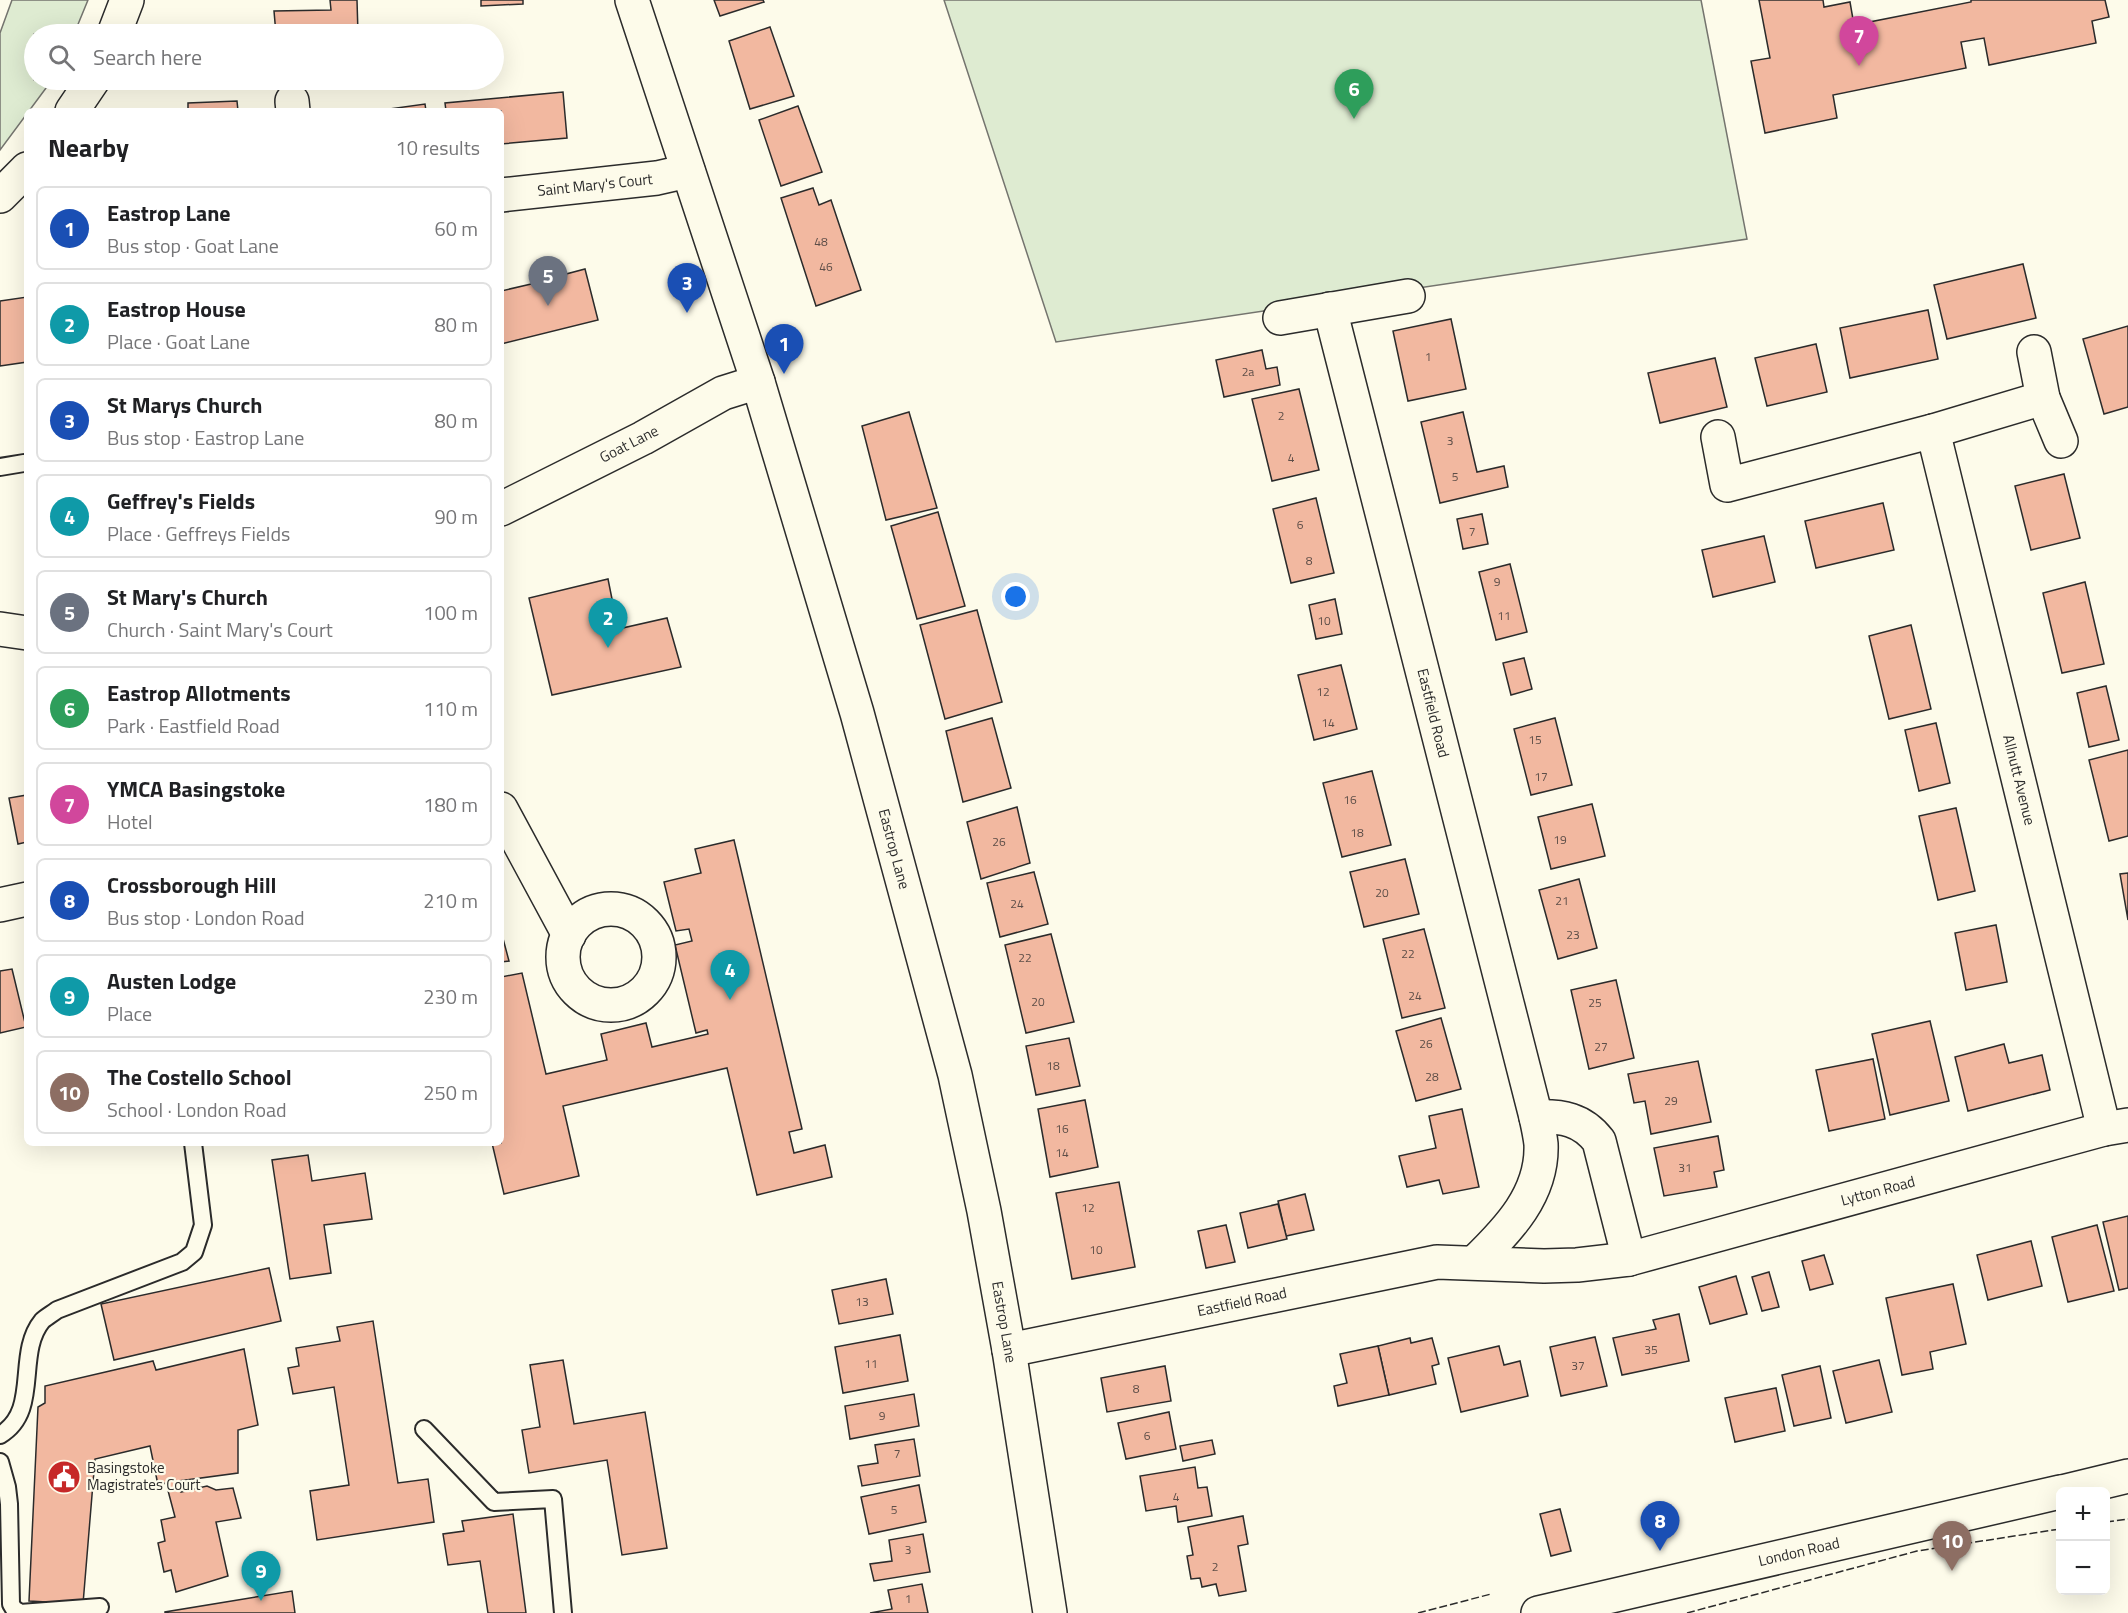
<!DOCTYPE html>
<meta charset="utf-8">
<style>
:root{--surface:#fff;--page:#f2f2f2;--text:#202124;--muted:#757577;--line:#e0e0e0;--accent:#ea580c}
body{margin:0;font-family:"Titillium Web",sans-serif;background:var(--page);color:var(--text)}
.controls{position:absolute;right:18px;bottom:18px;display:grid;overflow:hidden;border-radius:9px;box-shadow:0 6px 24px #0002}
.controls button{width:54px;height:54px;display:grid;place-items:center;padding:0;border:0;border-bottom:2px solid var(--line);background:var(--surface);color:var(--text);font:30px sans-serif}
.you{position:absolute;left:1016px;top:597px;width:21px;height:21px;margin:-15px;border:4px solid #fff;border-radius:50%;background:#1a73e8;box-shadow:0 0 0 9px #1a73e833}
.badge{display:grid;place-items:center;width:39px;height:39px;border-radius:50%;background:var(--accent);color:#fff;font-size:20px;font-weight:700}
.pin{position:absolute;translate:-50% -50px;filter:drop-shadow(0 2px 3px #0008)}
.pin::after{content:'';position:absolute;top:32px;width:21px;height:18px;background:inherit;clip-path:polygon(0 0,100% 0,50% 100%)}
.list{margin:0;padding:0;list-style:none}
h2{display:flex;justify-content:space-between;align-items:center;height:78px;margin:0;padding:0 24px;font-size:26px}
h2 small{font-size:20px;font-weight:400;color:var(--muted)}
.list li{display:grid;grid-template-columns:39px 1fr auto;gap:18px;align-items:center;box-sizing:border-box;height:84px;margin:0 12px 12px;padding:0 12px;border:2px solid var(--line);border-radius:9px}
.list b{display:block;font-size:22px;white-space:nowrap}
.list p{margin:0;font-size:20px;white-space:nowrap;color:var(--muted)}
.list em{font-size:20px;font-style:normal;color:var(--muted)}
.icon{flex:none;width:33px;height:33px;fill:none;stroke:currentColor;stroke-width:2;stroke-linecap:round;stroke-linejoin:round}
.map{position:relative;flex:none;width:2128px;height:1613px;overflow:hidden}
.search{position:absolute;background:var(--surface);box-shadow:0 6px 24px #0002;left:24px;top:24px;width:480px;height:66px;display:flex;align-items:center;gap:15px;box-sizing:border-box;padding:0 21px;border-radius:33px;color:var(--muted);font-size:22px}
.panel{position:absolute;background:var(--surface);box-shadow:0 6px 24px #0002;left:24px;top:108px;width:480px;height:1038px;border-radius:9px}
.map>svg:first-child{display:block}
.green{fill:#deebd1;stroke:#74746e;stroke-width:1.5}
.building{fill:#f2b8a0;stroke:#2b2b2b;stroke-width:1.5}
.lines{fill:none;stroke-linecap:round;stroke-linejoin:round}
.service-casing{stroke:#2b2b2b;stroke-width:20}
.minor-casing{stroke:#2b2b2b;stroke-width:36}
.tertiary-casing{stroke:#2b2b2b;stroke-width:36}
.service{stroke:#fdfbea;stroke-width:16}
.minor{stroke:#fdfbea;stroke-width:33}
.tertiary{stroke:#fdfbea;stroke-width:33}
.fence{stroke:#2b2b2b;stroke-width:1.5;stroke-dasharray:8 3;stroke-linecap:butt}
.labels{text-anchor:middle;stroke-width:4.5;stroke-linejoin:round;paint-order:stroke}
.number-label{font-size:12px;fill:#5d4e48}
.street-label{font-size:15px;fill:#2b2b2b;stroke:#fdfbea}
.poi-label{font-size:15px;fill:#2b2b2b;stroke:#fdfbea;text-anchor:start}
</style>
<div class="map">
<svg width="2128" height="1613" viewBox="0 0 2128 1613">
<rect width="100%" height="100%" fill="#fdfbea"/>
<g class="green">
<path d="M12 0H88L74 34H34V80H52L0 150V33Z"/>
<path d="M944 0H1701L1747 239 1056 342Z"/>
</g>
<g class="building">
<path d="M330 0H357L358 34H276L274 11 331 10Z"/>
<path d="M481 0H523V4L481 6Z"/>
<path d="M714 0H763L764 2 720 16Z"/>
<path d="M1759 0H1823L1824 7 1850 2 1854 25 1971 2V0H2105L2109 17 2092 21 2096 43 1989 65 1984 38 1961 42 1966 68 1833 95 1837 118 1765 133 1751 61 1770 58Z"/>
<path d="M770 27 794 96 750 109 729 41Z"/>
<path d="M563 92 567 138 501 144V111H446L445 103Z"/>
<path d="M237 101 238 111H188V103Z"/>
<path d="M425 104 426 111H375Z"/>
<path d="M798 106 822 172 781 186 759 120Z"/>
<path d="M813 188 819 205 831 200 861 290 816 306 781 198Z"/>
<path d="M2023 264 2036 318 1947 339 1934 285Z"/>
<path d="M564 267 566 274 585 269 598 320 501 344V291L540 282 538 273Z"/>
<path d="M27 297V362L0 366V301Z"/>
<path d="M1928 310 1938 359 1850 378 1840 328Z"/>
<path d="M1451 319 1466 389 1408 401 1393 331Z"/>
<path d="M2128 326V407L2104 414 2083 339Z"/>
<path d="M1816 344 1827 392 1767 406 1755 358Z"/>
<path d="M1262 350 1266 369 1277 367 1280 385 1224 397 1216 360Z"/>
<path d="M1715 358 1727 407 1660 423 1648 373Z"/>
<path d="M1299 389 1319 470 1272 481 1252 399Z"/>
<path d="M909 412 937 508 886 520 862 426Z"/>
<path d="M1463 412 1477 472 1504 466 1508 487 1440 503 1421 422Z"/>
<path d="M2064 474 2080 538 2031 550 2015 486Z"/>
<path d="M1316 498 1334 573 1291 583 1273 509Z"/>
<path d="M1883 503 1894 550 1816 568 1805 521Z"/>
<path d="M938 512 965 606 917 619 891 526Z"/>
<path d="M1482 514 1488 544 1463 549 1457 519Z"/>
<path d="M1764 536 1775 582 1713 597 1702 550Z"/>
<path d="M1510 564 1527 632 1496 640 1479 572Z"/>
<path d="M608 579 618 629 667 618 681 667 552 695 529 598Z"/>
<path d="M2085 582 2104 664 2062 673 2043 593Z"/>
<path d="M1335 599 1342 634 1316 639 1309 605Z"/>
<path d="M977 610 1002 702 945 719 920 625Z"/>
<path d="M1911 625 1931 709 1889 719 1869 636Z"/>
<path d="M1524 658 1532 689 1511 695 1503 663Z"/>
<path d="M1341 665 1357 729 1314 740 1298 675Z"/>
<path d="M2106 686 2119 740 2089 747 2077 693Z"/>
<path d="M992 718 1011 788 963 802 946 731Z"/>
<path d="M1555 718 1572 785 1531 795 1514 729Z"/>
<path d="M1936 723 1950 783 1919 791 1905 730Z"/>
<path d="M2128 750V836L2109 841 2089 760Z"/>
<path d="M1372 771 1391 845 1342 857 1323 783Z"/>
<path d="M27 795V842L18 844 9 798Z"/>
<path d="M1592 804 1605 856 1551 869 1538 817Z"/>
<path d="M1017 807 1030 863 981 879 967 822Z"/>
<path d="M1956 808 1975 891 1938 900 1919 816Z"/>
<path d="M734 840 802 1129 789 1132 794 1153 825 1145 832 1177 757 1195 727 1068 563 1106 579 1176 504 1194 492 1143H501V977L522 973 546 1074 607 1060 601 1034 646 1023 652 1047 708 1034 707 1030 696 1033 675 945 692 941 689 929 676 931 664 882 701 873 695 849Z"/>
<path d="M1405 859 1419 914 1364 927 1350 872Z"/>
<path d="M1034 872 1048 924 1000 937 987 883Z"/>
<path d="M2128 873V920L2120 874Z"/>
<path d="M1579 879 1597 948 1558 959 1539 890Z"/>
<path d="M1996 925 2007 982 1966 990 1955 933Z"/>
<path d="M1424 929 1445 1008 1402 1018 1383 939Z"/>
<path d="M501 931 509 961 501 962Z"/>
<path d="M1051 934 1074 1022 1026 1033 1005 945Z"/>
<path d="M12 969 26 1027 0 1033V971Z"/>
<path d="M1616 980 1634 1058 1589 1069 1571 990Z"/>
<path d="M1441 1018 1461 1089 1416 1101 1396 1031Z"/>
<path d="M1930 1021 1949 1101 1890 1115 1872 1034Z"/>
<path d="M1069 1038 1080 1086 1036 1095 1026 1046Z"/>
<path d="M2004 1044 2009 1063 2042 1055 2050 1090 1968 1111 1955 1057Z"/>
<path d="M1873 1059 1885 1119 1829 1131 1816 1070Z"/>
<path d="M1698 1061 1711 1122 1651 1134 1645 1101 1634 1103 1628 1074Z"/>
<path d="M1085 1100 1098 1167 1050 1177 1038 1109Z"/>
<path d="M1462 1109 1479 1187 1443 1194 1439 1180 1407 1187 1399 1156 1436 1148 1429 1116Z"/>
<path d="M1718 1136 1724 1170 1714 1172 1717 1187 1664 1196 1654 1148Z"/>
<path d="M308 1155 312 1181 365 1173 372 1219 324 1225 331 1273 290 1279 272 1160Z"/>
<path d="M1119 1182 1135 1267 1072 1279 1056 1193Z"/>
<path d="M1305 1194 1314 1230 1286 1236 1278 1201Z"/>
<path d="M1278 1204 1287 1239 1248 1248 1240 1213Z"/>
<path d="M2128 1216V1288L2119 1290 2103 1222Z"/>
<path d="M1226 1225 1235 1262 1206 1268 1198 1231Z"/>
<path d="M2097 1225 2114 1291 2068 1302 2052 1237Z"/>
<path d="M2031 1241 2042 1286 1988 1300 1977 1255Z"/>
<path d="M1824 1255 1833 1284 1810 1290 1802 1261Z"/>
<path d="M269 1268 281 1321 114 1360 101 1304Z"/>
<path d="M1769 1272 1779 1307 1762 1311 1752 1277Z"/>
<path d="M1736 1276 1747 1314 1710 1324 1699 1287Z"/>
<path d="M886 1279 893 1314 839 1324 832 1290Z"/>
<path d="M1953 1284 1966 1344 1930 1352 1933 1369 1902 1375 1886 1298Z"/>
<path d="M1679 1314 1689 1361 1622 1375 1613 1338 1656 1329 1653 1320Z"/>
<path d="M373 1321 398 1483 428 1479 434 1522 317 1540 310 1491 349 1485 334 1387 293 1394 288 1368 299 1366 296 1348 340 1341 337 1327Z"/>
<path d="M900 1335 908 1381 843 1393 835 1347Z"/>
<path d="M1595 1337 1607 1386 1561 1396 1550 1347Z"/>
<path d="M1410 1338 1411 1343 1432 1338 1439 1364 1432 1366 1436 1384 1389 1395 1378 1346Z"/>
<path d="M1378 1346 1389 1395 1338 1406 1334 1386 1347 1383 1340 1354Z"/>
<path d="M1499 1346 1504 1365 1520 1361 1528 1396 1461 1412 1448 1358Z"/>
<path d="M244 1349 258 1425 238 1430V1473L179 1481 181 1492 207 1486 216 1490 233 1488 241 1518 216 1522 228 1576 176 1592 171 1570 164 1572 158 1543 165 1541 161 1520 175 1517 166 1483 158 1485 150 1446 95 1459 83 1604 29 1601 38 1407 45 1403V1386L153 1361 156 1370Z"/>
<path d="M563 1360 574 1424 645 1412 667 1548 622 1555 607 1460 529 1473 522 1430 540 1427 530 1365Z"/>
<path d="M1879 1360 1892 1412 1846 1423 1833 1371Z"/>
<path d="M1165 1366 1171 1401 1107 1412 1101 1378Z"/>
<path d="M1820 1366 1831 1418 1794 1426 1782 1375Z"/>
<path d="M1776 1388 1785 1431 1735 1442 1725 1398Z"/>
<path d="M914 1394 919 1426 850 1439 845 1406Z"/>
<path d="M1169 1412 1176 1449 1126 1459 1118 1423Z"/>
<path d="M914 1439 920 1476 862 1486 858 1466 878 1463 875 1445Z"/>
<path d="M1212 1440 1215 1454 1183 1461 1180 1446Z"/>
<path d="M1195 1467 1198 1488 1207 1487 1212 1516 1178 1522 1176 1506 1146 1511 1140 1476Z"/>
<path d="M919 1485 926 1522 869 1534 861 1497Z"/>
<path d="M1560 1509 1571 1551 1551 1556 1540 1514Z"/>
<path d="M513 1514 526 1613H488L480 1561 448 1565 443 1534 464 1531 462 1521Z"/>
<path d="M1243 1516 1248 1544 1238 1546 1246 1591 1219 1596 1216 1584 1202 1587 1200 1578 1191 1579 1187 1556 1193 1555 1188 1527Z"/>
<path d="M923 1534 930 1572 874 1581 870 1564 892 1561 889 1540Z"/>
<path d="M922 1584 928 1613H870L892 1609 888 1590Z"/>
<path d="M292 1591 295 1613H165V1612Z"/>
</g>
<g class="lines">
<g class="service-casing">
<g id="service">
<path d="M0 467 24 463"/>
<path d="M424 1429 494 1502 553 1499 563 1613"/>
<path d="M0 1435C41 1411 15 1354 42 1321 46 1317 52 1314 57 1310L182 1262 194 1252 203 1225 193 1143"/>
<path d="M0 1462 7 1487 9 1504 11 1604 14 1609 20 1613 100 1607"/>
</g>
</g>
<g class="minor-casing">
<g id="minor">
<path d="M632 0 758 382 857 713 955 1075 984 1211 1009 1350 1050 1613"/>
<path d="M292 101 293 111"/>
<path d="M501 195 657 178 688 171"/>
<path d="M1330 309 1536 1117C1538 1126 1540 1135 1541 1144 1543 1194 1508 1230 1475 1262"/>
<path d="M1280 318 1408 296"/>
<path d="M2034 352 2043 398 2061 441"/>
<path d="M1933 431 2104 1129"/>
<path d="M1718 437 1727 485 1933 431 2043 398"/>
<path d="M501 509 643 438 723 393 758 382"/>
<path d="M0 629 27 633"/>
<path d="M501 809 569 935"/>
<path d="M0 905 27 899"/>
<circle cx="611" cy="957" r="48"/>
<path d="M1536 1117C1562 1116 1582 1119 1599 1141L1629 1259"/>
<path d="M1009 1350 1437 1262 1544 1266 1577 1265 1629 1259 2104 1129 2128 1125"/>
</g>
</g>
<g class="tertiary-casing">
<g id="tertiary">
<path d="M114 34 127 0"/>
<path d="M72 111 93 80"/>
<path d="M0 196 27 169"/>
<path d="M2062 1492 2128 1476"/>
<path d="M1538 1613 2060 1492"/>
</g>
</g>
<use href="#service" class="service"/>
<use href="#minor" class="minor"/>
<use href="#tertiary" class="tertiary"/>
<g class="fence">
<path d="M2106 1522 2128 1519"/>
<path d="M1418 1613 1491 1594"/>
<path d="M1687 1613 1917 1551 2060 1529"/>
</g>
</g>
<defs>
<g id="civic-disc" transform="scale(1.725)"><circle r="9.5" fill="#c62828" stroke="#fdfbea"/><path d="M-.6-6.5H3V-4.5H.6V-3L4-1V1h2V6H-6V1h2V-1L-.6-3ZM-1.2 2.5V6h2.4V2.5Z" fill="#fff"/></g>
</defs>
<g fill-rule="evenodd">
<use href="#civic-disc" x="64" y="1477"/>
</g>
<g class="labels">
<g class="number-label">
<text x="821" y="246">48</text>
<text x="826" y="271">46</text>
<text x="1428" y="361">1</text>
<text x="1248" y="376">2a</text>
<text x="1281" y="420">2</text>
<text x="1450" y="445">3</text>
<text x="1291" y="462">4</text>
<text x="1455" y="481">5</text>
<text x="1300" y="529">6</text>
<text x="1472" y="536">7</text>
<text x="1309" y="565">8</text>
<text x="1497" y="586">9</text>
<text x="1504" y="620">11</text>
<text x="1324" y="625">10</text>
<text x="1323" y="696">12</text>
<text x="1328" y="727">14</text>
<text x="1535" y="744">15</text>
<text x="1541" y="781">17</text>
<text x="1350" y="804">16</text>
<text x="1357" y="837">18</text>
<text x="1560" y="844">19</text>
<text x="999" y="846">26</text>
<text x="1382" y="897">20</text>
<text x="1562" y="905">21</text>
<text x="1017" y="908">24</text>
<text x="1573" y="939">23</text>
<text x="1408" y="958">22</text>
<text x="1025" y="962">22</text>
<text x="1415" y="1000">24</text>
<text x="1038" y="1006">20</text>
<text x="1595" y="1007">25</text>
<text x="1426" y="1048">26</text>
<text x="1601" y="1051">27</text>
<text x="1053" y="1070">18</text>
<text x="1432" y="1081">28</text>
<text x="1671" y="1105">29</text>
<text x="1062" y="1133">16</text>
<text x="1062" y="1157">14</text>
<text x="1685" y="1172">31</text>
<text x="1088" y="1212">12</text>
<text x="1096" y="1254">10</text>
<text x="862" y="1306">13</text>
<text x="1651" y="1354">35</text>
<text x="871" y="1368">11</text>
<text x="1578" y="1370">37</text>
<text x="1136" y="1393">8</text>
<text x="882" y="1420">9</text>
<text x="1147" y="1440">6</text>
<text x="897" y="1458">7</text>
<text x="1176" y="1501">4</text>
<text x="894" y="1514">5</text>
<text x="908" y="1554">3</text>
<text x="1215" y="1571">2</text>
<text x="908" y="1603">1</text>
</g>
<g class="street-label">
<text transform="translate(595 185) rotate(-6)" y="5">Saint Mary's Court</text>
<text transform="translate(629 444) rotate(-27)" y="5">Goat Lane</text>
<text transform="translate(1433 713) rotate(76)" y="5">Eastfield Road</text>
<text transform="translate(2019 780) rotate(76)" y="5">Allnutt Avenue</text>
<text transform="translate(894 849) rotate(75)" y="5">Eastrop Lane</text>
<text transform="translate(1878 1191) rotate(-15)" y="5">Lytton Road</text>
<text transform="translate(1242 1302) rotate(-12)" y="5">Eastfield Road</text>
<text transform="translate(1004 1322) rotate(80)" y="5">Eastrop Lane</text>
<text transform="translate(1799 1552) rotate(-13)" y="5">London Road</text>
</g>
<g class="poi-label">
<text x="87" y="1473">Basingstoke<tspan x="87" dy="17">Magistrates Court</tspan></text>
</g>
</g>
</svg>
<div class="controls">
<button>+</button>
<button>−</button>
</div>
<div class="you"></div>
<div class="pin badge" style="left:784px;top:374px;background:#1a4fb4">1</div>
<div class="pin badge" style="left:608px;top:648px;background:#0f9aa8">2</div>
<div class="pin badge" style="left:687px;top:313px;background:#1a4fb4">3</div>
<div class="pin badge" style="left:730px;top:1000px;background:#0f9aa8">4</div>
<div class="pin badge" style="left:548px;top:306px;background:#6b7280">5</div>
<div class="pin badge" style="left:1354px;top:119px;background:#2e9e5b">6</div>
<div class="pin badge" style="left:1859px;top:66px;background:#d1479c">7</div>
<div class="pin badge" style="left:1660px;top:1551px;background:#1a4fb4">8</div>
<div class="pin badge" style="left:261px;top:1601px;background:#0f9aa8">9</div>
<div class="pin badge" style="left:1952px;top:1571px;background:#8d6e63">10</div>
<div class="search"><svg class="icon" aria-label="search" viewBox="0 0 24 24"><circle cx="10" cy="10" r="6"/><path d="M15 15l6 6"/></svg>Search here</div>
<section class="panel">
<h2>Nearby<small>10 results</small></h2>
<ul class="list">
<li><span class="badge" style="background:#1a4fb4">1</span><div><b>Eastrop Lane</b><p>Bus stop · Goat Lane</p></div><em>60 m</em></li>
<li><span class="badge" style="background:#0f9aa8">2</span><div><b>Eastrop House</b><p>Place · Goat Lane</p></div><em>80 m</em></li>
<li><span class="badge" style="background:#1a4fb4">3</span><div><b>St Marys Church</b><p>Bus stop · Eastrop Lane</p></div><em>80 m</em></li>
<li><span class="badge" style="background:#0f9aa8">4</span><div><b>Geffrey's Fields</b><p>Place · Geffreys Fields</p></div><em>90 m</em></li>
<li><span class="badge" style="background:#6b7280">5</span><div><b>St Mary's Church</b><p>Church · Saint Mary's Court</p></div><em>100 m</em></li>
<li><span class="badge" style="background:#2e9e5b">6</span><div><b>Eastrop Allotments</b><p>Park · Eastfield Road</p></div><em>110 m</em></li>
<li><span class="badge" style="background:#d1479c">7</span><div><b>YMCA Basingstoke</b><p>Hotel</p></div><em>180 m</em></li>
<li><span class="badge" style="background:#1a4fb4">8</span><div><b>Crossborough Hill</b><p>Bus stop · London Road</p></div><em>210 m</em></li>
<li><span class="badge" style="background:#0f9aa8">9</span><div><b>Austen Lodge</b><p>Place</p></div><em>230 m</em></li>
<li><span class="badge" style="background:#8d6e63">10</span><div><b>The Costello School</b><p>School · London Road</p></div><em>250 m</em></li>
</ul>
</section>
</div>
